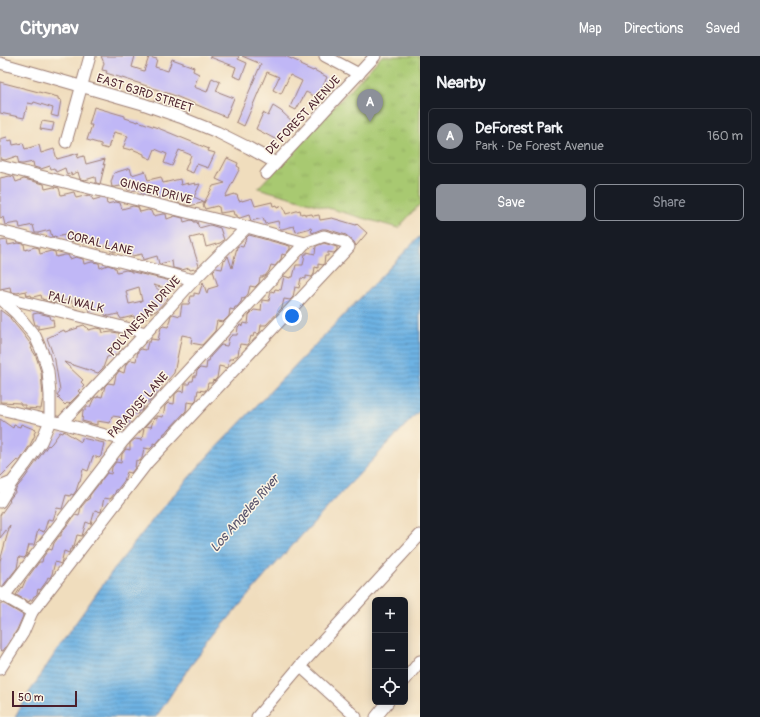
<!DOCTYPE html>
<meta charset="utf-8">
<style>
:root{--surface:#171b24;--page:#20242c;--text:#f1f3f6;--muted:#9ea1a6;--line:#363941;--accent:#8c9099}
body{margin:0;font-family:Pangolin,sans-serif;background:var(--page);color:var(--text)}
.controls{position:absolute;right:12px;bottom:12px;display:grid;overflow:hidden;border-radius:6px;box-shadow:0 2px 10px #0003}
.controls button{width:36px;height:36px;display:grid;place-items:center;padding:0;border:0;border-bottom:1px solid var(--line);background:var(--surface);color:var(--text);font:20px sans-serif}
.scale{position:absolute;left:12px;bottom:10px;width:65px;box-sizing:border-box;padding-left:4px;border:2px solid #4a1f2b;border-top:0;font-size:11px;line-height:14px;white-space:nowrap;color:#4a1f2b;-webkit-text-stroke:3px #fcf5e5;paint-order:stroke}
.you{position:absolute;left:292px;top:260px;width:14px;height:14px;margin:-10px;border:3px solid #fff;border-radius:50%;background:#1a73e8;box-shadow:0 0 0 6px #1a73e833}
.badge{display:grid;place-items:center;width:26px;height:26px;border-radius:50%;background:var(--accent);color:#fff;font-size:13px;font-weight:700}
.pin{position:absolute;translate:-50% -33px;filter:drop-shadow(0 1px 2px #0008)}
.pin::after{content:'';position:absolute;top:21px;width:14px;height:12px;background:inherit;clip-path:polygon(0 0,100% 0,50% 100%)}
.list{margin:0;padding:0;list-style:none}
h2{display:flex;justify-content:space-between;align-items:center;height:52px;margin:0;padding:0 16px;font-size:17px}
h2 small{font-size:13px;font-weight:400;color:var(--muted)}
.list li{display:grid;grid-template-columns:26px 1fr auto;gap:12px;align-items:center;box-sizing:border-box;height:56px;margin:0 8px 8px;padding:0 8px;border:1px solid var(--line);border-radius:6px}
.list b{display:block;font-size:15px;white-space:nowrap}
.list p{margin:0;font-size:13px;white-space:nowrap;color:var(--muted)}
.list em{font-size:13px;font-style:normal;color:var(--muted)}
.actions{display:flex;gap:8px;padding:12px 16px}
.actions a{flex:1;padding:9px 0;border:1px solid var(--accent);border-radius:6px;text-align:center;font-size:14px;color:var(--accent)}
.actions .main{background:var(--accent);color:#fff}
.icon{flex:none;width:22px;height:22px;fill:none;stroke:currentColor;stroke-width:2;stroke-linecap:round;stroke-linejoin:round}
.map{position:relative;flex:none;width:420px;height:661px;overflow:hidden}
header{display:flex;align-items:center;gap:24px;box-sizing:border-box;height:56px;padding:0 20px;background:var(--accent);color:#fff}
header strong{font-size:19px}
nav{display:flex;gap:22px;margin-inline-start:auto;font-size:14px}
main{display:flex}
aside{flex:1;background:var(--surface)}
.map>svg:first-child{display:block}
.park{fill:url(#park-tufts);stroke:#79744e}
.water{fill:url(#water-rules);stroke:#5c6887}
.building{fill:#c0b7f6;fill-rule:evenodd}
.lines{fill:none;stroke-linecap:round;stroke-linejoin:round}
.minor-casing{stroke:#9d7e74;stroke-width:13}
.minor{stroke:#fff;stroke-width:11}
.labels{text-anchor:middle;stroke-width:3;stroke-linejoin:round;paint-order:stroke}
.street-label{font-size:12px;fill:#4a1f2b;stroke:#fcf5e5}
.water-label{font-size:13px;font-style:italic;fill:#56526b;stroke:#fcf5e5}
</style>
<header>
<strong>Citynav</strong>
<nav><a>Map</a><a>Directions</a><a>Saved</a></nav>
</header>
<main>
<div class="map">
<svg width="420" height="661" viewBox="0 0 420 661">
<defs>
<pattern id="park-tufts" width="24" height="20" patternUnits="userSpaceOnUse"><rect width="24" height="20" fill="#a8c971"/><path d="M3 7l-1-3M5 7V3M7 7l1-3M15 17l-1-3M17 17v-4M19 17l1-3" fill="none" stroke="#92ac62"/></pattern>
<pattern id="water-rules" width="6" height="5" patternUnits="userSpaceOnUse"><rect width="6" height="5" fill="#6db2e3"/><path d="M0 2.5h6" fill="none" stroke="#5c90b8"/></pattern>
</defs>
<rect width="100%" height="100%" fill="#fcf5e5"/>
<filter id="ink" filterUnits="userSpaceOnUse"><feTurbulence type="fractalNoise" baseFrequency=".025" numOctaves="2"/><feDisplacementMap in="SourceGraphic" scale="8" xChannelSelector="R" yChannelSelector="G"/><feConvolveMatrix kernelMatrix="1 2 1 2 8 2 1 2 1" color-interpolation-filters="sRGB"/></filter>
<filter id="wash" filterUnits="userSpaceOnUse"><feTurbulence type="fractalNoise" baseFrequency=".012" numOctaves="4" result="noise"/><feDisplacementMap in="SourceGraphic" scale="16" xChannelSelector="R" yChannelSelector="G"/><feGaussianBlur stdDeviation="0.9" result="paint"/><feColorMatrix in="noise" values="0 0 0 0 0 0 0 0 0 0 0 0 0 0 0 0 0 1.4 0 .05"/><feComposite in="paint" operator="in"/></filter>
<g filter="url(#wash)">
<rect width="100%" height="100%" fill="#f0ddbd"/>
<path class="park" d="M382 0H420V148L398 172 258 132Z"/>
<path class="water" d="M420 180V354C342 437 261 518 192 608 179 625 168 644 156 661H15L23 646 67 579 111 517 158 457 207 401Z"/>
<g id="blocks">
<g class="building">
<path d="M101 0H135L132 11 144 15 149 1 157 3 155 11 168 15 172 3 194 11 193 15 199 18 194 31 207 36 212 22 220 26 216 35 234 42 226 61 173 39 138 27 106 17 107 15 102 14 104 7Z"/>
<path d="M210 0H239L238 3 247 7 241 23 233 20 236 11 210 1Z"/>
<path d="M242 0H285L301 7 300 9 313 15 314 14 327 21 318 42 306 36 296 54 290 51 302 25 290 19 281 38 273 34 279 21 267 16 244 70 236 66 261 8Z"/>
<path d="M0 26 58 41V43L61 44 58 61 51 59 53 52 34 46 33 48 28 47 24 62 0 57Z"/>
<path d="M273 50 281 55 295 68 282 81 279 80 277 84 256 73 263 57 268 60Z"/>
<path d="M94 51 125 60V62L138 66V65L158 72 209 93 208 95 215 97 208 112 197 108 193 117 185 114 191 99 179 94 172 110 164 107 167 98 155 93 151 103 144 100V98L132 93 131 94 123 92 128 80 114 76 111 86 110 85 108 93 101 91V88L87 84 92 69H89Z"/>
<path d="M42 65 54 67 52 75 40 73Z"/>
<path d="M7 81 8 85 12 84 13 89 23 87 25 93 39 89 41 97 54 93 57 103 79 97 77 102 84 100 86 108 105 103 103 109 105 108 100 128 96 127 95 121 85 124 80 123 78 116 71 119V117L67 119 65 112 56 116 54 112 51 113 50 110 41 113 34 111 33 106 23 108H19L17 100 5 104 0 103V83Z"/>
<path d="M227 102 238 107 237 110 240 112 225 141 235 138V139H237L239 145 242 144V145L252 142 255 150 272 146 273 150 276 149 277 152 283 150 286 158 300 154 301 158 305 157V159L312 158 313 160 319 159 320 164 332 162 356 169 357 168 367 177 356 190 354 186 346 179 326 173H322L312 177 311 172 296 176 294 170 282 173H280L278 165 265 168 263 162 251 165 249 159 240 162 237 161V159H234L233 155 220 157 219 151H218L217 150 205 153 203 149 213 130 225 127 216 123Z"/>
<path d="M130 112 132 119 145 115 148 124 161 121 163 127 180 123 181 129 188 127 187 129 195 127V129L200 128 194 141 205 146 190 150 178 147 176 143H173L172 138 158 142H157L156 138 150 140 142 138 141 133 132 135 131 134H128L126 129 115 131H112L111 126 114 117Z"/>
<path d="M10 120 14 121 16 126 24 123 44 128 45 133 54 131 59 132 61 139 74 136 76 142 89 139 91 140 93 144 100 142 106 143 107 148 116 146 120 147 122 153 133 150 138 151 140 156 148 154 151 155 153 160 163 158H166L167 163 175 160 183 162 184 166 191 164 194 165V166H197L199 172 210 169 220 172 224 184 220 187 206 191 203 179 190 182 199 210 195 213 190 214 189 212 182 214 173 212 172 205 159 208 157 200 143 204 142 198 132 200 131 197 127 198 126 194 113 196V194L111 195 110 189 98 192 96 185 82 188 80 183 71 186 67 185 65 179 56 181 55 180 52 181 50 174 38 177H35L33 169 20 172 19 167H17L5 169 3 161 0 162V122Z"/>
<path d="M249 179 290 190V193L285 199 282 198 281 203 275 210 271 209 269 215 265 220H263V221H260L259 227 255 231 250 230 248 238 244 243 242 242 241 246 237 251H235L234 254 230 253 229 260 223 266 217 265 215 275 202 289 191 287 192 281 182 279 174 317 168 324 163 323 161 333 149 346 144 345 143 353 141 355H138V358L131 357 128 369 125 372 119 371 120 369 118 368 120 361 112 360 110 367 97 365V369L82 365 83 354H86V351H90L93 344 95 341 97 342 98 340 102 341 105 330 108 327 114 328 116 319 119 315 124 317 126 308 131 304 136 305 138 295 141 293 146 294 148 286H150L151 283 158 284 161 271H162L163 270 168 271 171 259 173 258 180 260 182 248H189L191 240H194V237L199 238 203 226 207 238 208 233 218 230 213 215 216 212 222 213 224 204 225 205 228 200 232 212 237 191 238 190 243 191 246 182Z"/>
<path d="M7 184 8 189 18 187 24 188 25 194 35 191 39 192 40 198 51 195 55 196 56 201 65 199H68L70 203 76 201 83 203 84 208 92 206 99 207 100 212 108 209 114 211V212H116L117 216 126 214 131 215V216H133L175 226 173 234 153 229 168 242 156 255 146 258 147 262 135 265 134 260 121 263 118 258 109 260 105 259 103 252 90 255 89 252 88 253 86 247 74 250 73 248H72L71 243 56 247 42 243 41 239 33 241H32L31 239 27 240 26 235 17 237 11 236 10 231 0 233V185ZM139 231 142 245 129 248 126 235Z"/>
<path d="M324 187 337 191V194L334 197 328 196V200H325L324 208 323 209 318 208V212L315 211 314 218 312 221 306 220V223L301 222 299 232 295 231 293 241 290 244 284 243 282 252 266 269H261L260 276 258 278 254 277 253 281 251 280 249 287 248 289 240 288 238 299 237 300H234L233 303H229L228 310 227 312 219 310 217 322 214 325 213 324 212 327H208L207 332 205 335 198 334 196 345 194 347 187 346 186 355 169 373H168L165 377H164L163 380 156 388 153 387V390L150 393 144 392 142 402 140 405 136 404 135 412 131 417 127 416 124 425 117 434H116L115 437 110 443 104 442 101 456 95 454 91 468 86 466 82 480 77 479 74 490H73L72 493H70L69 497 64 495 61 508 55 506 52 518 50 522 48 521 46 526 40 534 38 533 37 538 35 540H34L32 544H30L29 546 16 539 21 531 22 532 25 525 39 506H42L43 501 49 493 52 494 54 487 59 480H61V477L68 468H69L70 466 75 459 79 460 81 451 88 443H89L90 439 98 429H99L100 426 107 417 111 418 112 411 116 406 121 407 122 398 126 393 130 394V387L135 383 142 384 144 372 146 370 151 371 154 362 157 363V360L163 361 165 350 168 347 174 348 175 338 179 335 184 336 185 328H189L190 325H193L194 320H196L197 315 200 312 206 313 207 305H209L210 301 221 289 227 290 229 282 232 279H237L238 271 240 269 243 270 244 267 248 268 249 259 254 254 261 255 262 244 269 245 271 235 274 236 275 233 281 234 284 220 290 222V221H293L296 209H303L305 198H307V196L315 198 316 190Z"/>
<path d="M0 254 11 262H10L24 279 32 290V292H31L36 300 41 316 43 341 41 353 25 352V349H21L20 347 0 346Z"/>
<path d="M38 257 50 260 51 264 53 263 54 270 38 273V269H35L33 261V258Z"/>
<path d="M84 269 86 271H87L88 274 97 272 102 273 103 277 112 276 119 277 120 282H119L121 293 116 299 107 301 103 312 98 317 64 306 83 324 81 326 84 329 78 335 80 337 69 348 67 347 65 349 58 342 60 341 57 339 60 335 55 305V304L47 282 64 274 65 276 78 272 77 271Z"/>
<path d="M0 363 13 372 14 369 20 371 21 368 36 374 34 378 35 379 30 389 21 403 18 405 17 404 0 421Z"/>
<path d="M64 375 81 386 82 382 104 387 101 400 99 402 93 400 88 415 83 413 80 426H79L76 435 73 439 71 438 70 440 66 439 62 453 57 452 53 464 48 463 44 476 38 474 34 489H29L26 500 24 502 19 501 17 512 2 531 0 530V505L10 469 0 482V459L10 445 9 444 16 435H15L18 430 24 423 48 389 49 390 52 387 60 376 63 377Z"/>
<path d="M0 547H3L23 559V560L17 574 3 595 0 594Z"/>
</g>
</g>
</g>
<g filter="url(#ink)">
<use href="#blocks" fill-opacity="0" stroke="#9d7e74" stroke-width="1"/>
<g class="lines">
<g class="minor-casing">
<g id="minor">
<path d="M325 0 359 18"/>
<path d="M0 7 143 48 180 61 217 76 249 92 276 107"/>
<path d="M66 86 90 0"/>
<path d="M0 110 247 171 305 187"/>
<path d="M266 118 375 0"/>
<path d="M0 175 194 224"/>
<path d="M0 240 146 277"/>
<path d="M0 242 17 258 35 280 43 298 48 315 50 339V365L41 386 25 409 12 426 0 431"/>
<path d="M0 353 61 367 124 384"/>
<path d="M61 367 146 277 194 224 247 171"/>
<path d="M0 446 12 426"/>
<path d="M0 537 4 540 32 556"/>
<path d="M300 610 356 661"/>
<path d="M0 613 23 577 32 556 148 406 349 191 344 186 324 180 305 187 124 384 4 540"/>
<path d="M405 624 420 605"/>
<path d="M257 661 300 610 420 479"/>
<path d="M376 661 388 646"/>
</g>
</g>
<use href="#minor" class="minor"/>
</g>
</g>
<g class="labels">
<g class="street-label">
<text transform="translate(145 37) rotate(18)" y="4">EAST 63RD STREET</text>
<text transform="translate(303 59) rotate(-47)" y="4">DE FOREST AVENUE</text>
<text transform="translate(156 135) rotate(14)" y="4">GINGER DRIVE</text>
<text transform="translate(100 187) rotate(14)" y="4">CORAL LANE</text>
<text transform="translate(76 246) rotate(14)" y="4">PALI WALK</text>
<text transform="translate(144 260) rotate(-48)" y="4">POLYNESIAN DRIVE</text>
<text transform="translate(138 349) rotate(-48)" y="4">PARADISE LANE</text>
</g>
<g class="water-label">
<text transform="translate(244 457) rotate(-49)" y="5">Los Angeles River</text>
</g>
</g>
</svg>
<div class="controls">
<button>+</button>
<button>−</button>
<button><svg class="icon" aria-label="locate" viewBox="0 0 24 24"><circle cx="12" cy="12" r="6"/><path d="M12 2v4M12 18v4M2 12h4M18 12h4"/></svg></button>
</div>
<div class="scale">50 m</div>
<div class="you"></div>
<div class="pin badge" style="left:370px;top:66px">A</div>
</div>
<aside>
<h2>Nearby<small></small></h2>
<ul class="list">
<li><span class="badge">A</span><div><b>DeForest Park</b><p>Park · De Forest Avenue</p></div><em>160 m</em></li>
</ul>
<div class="actions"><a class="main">Save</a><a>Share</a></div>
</aside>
</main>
